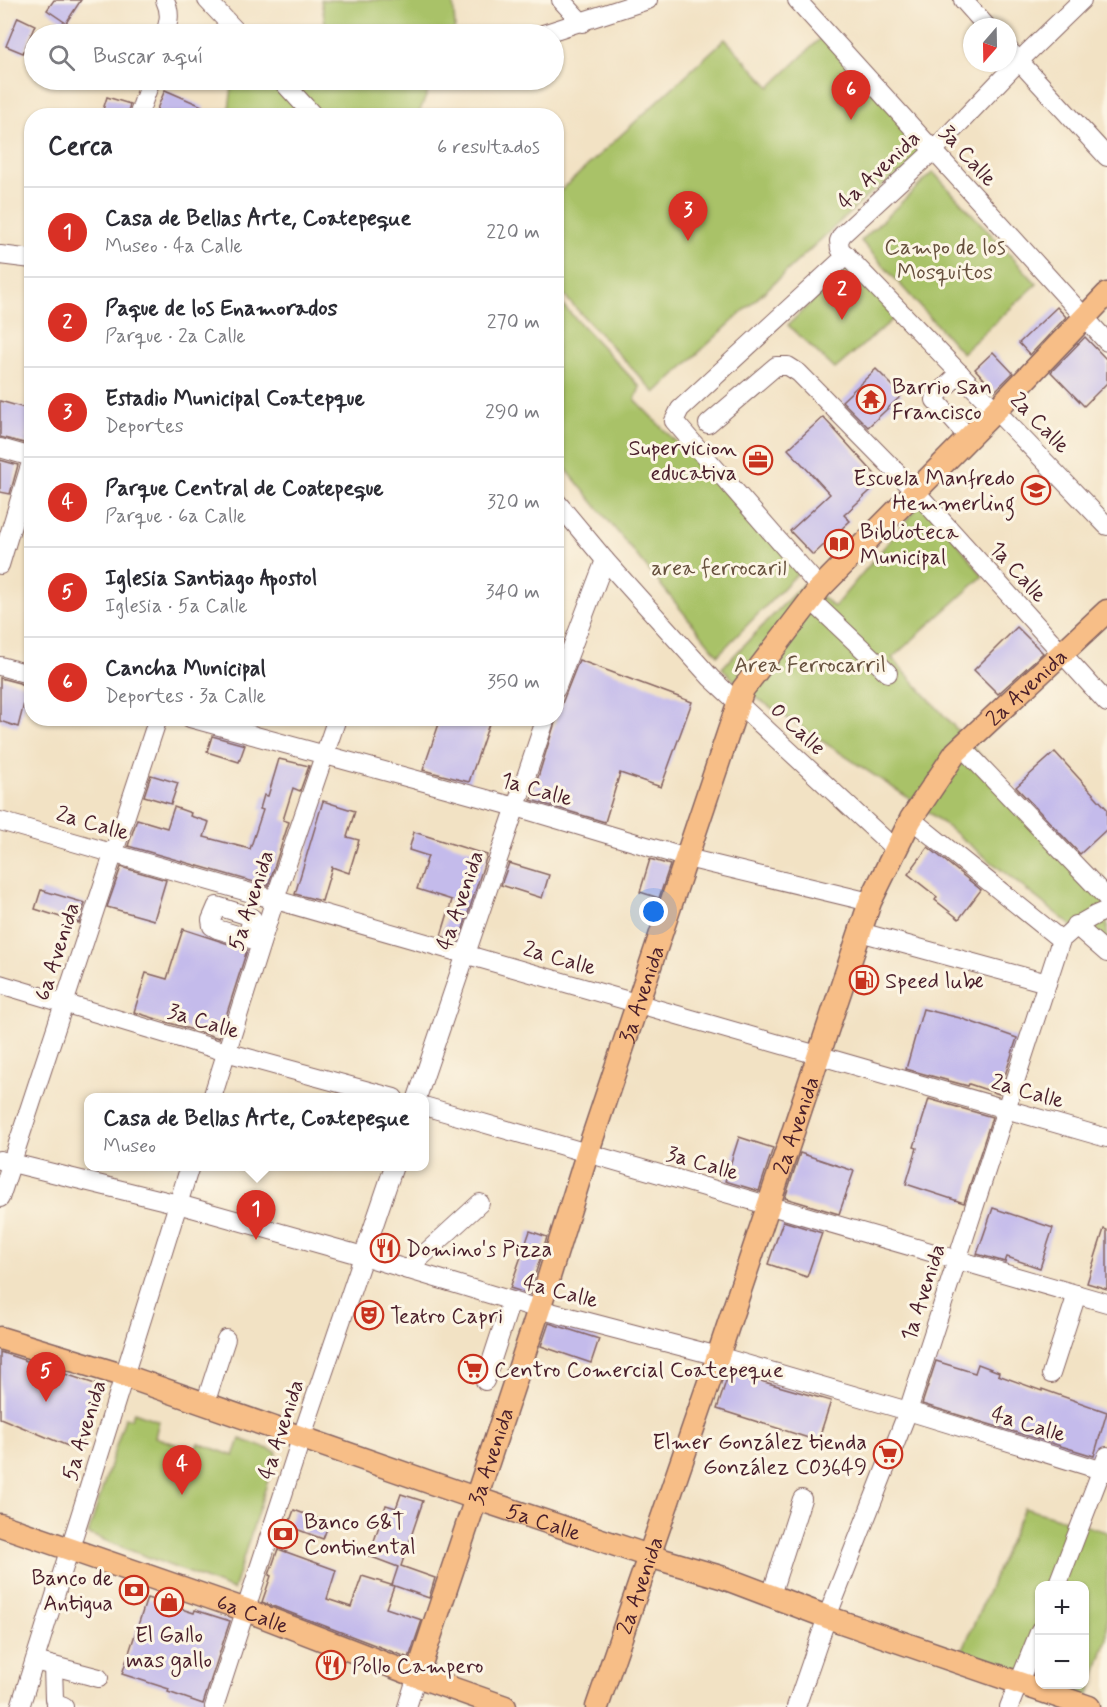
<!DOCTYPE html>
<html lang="es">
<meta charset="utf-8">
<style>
:root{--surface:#fff;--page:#f2f2f3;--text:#2b2b33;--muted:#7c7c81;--line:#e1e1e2;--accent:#d93025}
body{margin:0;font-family:Mynerve,sans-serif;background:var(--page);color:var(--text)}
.controls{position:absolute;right:18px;bottom:18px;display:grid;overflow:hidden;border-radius:12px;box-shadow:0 2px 4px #0004}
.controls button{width:54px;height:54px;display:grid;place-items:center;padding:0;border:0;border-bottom:2px solid var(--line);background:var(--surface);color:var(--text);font:30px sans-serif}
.compass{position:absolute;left:963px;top:18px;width:54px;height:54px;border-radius:50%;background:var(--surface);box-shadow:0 2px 4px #0004;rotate:200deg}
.you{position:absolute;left:654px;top:912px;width:21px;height:21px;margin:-15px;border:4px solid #fff;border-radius:50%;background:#1a73e8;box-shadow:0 0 0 9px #1a73e833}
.badge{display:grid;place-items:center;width:39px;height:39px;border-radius:50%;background:var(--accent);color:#fff;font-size:20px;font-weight:700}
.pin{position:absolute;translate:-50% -50px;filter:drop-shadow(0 2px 3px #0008)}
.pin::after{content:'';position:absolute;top:32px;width:21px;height:18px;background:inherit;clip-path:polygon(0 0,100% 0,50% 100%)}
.popup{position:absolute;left:84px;top:1093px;width:345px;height:78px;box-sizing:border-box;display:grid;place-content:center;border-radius:12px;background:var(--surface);filter:drop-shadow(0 2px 4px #0005);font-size:20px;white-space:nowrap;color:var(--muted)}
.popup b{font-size:22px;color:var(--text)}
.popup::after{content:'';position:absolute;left:50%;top:100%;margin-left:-12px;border:12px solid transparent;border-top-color:var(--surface)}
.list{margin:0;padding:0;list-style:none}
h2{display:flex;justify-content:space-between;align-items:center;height:78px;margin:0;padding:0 24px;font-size:26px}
h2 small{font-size:20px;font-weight:400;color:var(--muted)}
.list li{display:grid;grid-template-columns:39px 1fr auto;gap:18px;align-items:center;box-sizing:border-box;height:90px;padding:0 24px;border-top:2px solid var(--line)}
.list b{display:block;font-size:22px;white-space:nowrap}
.list p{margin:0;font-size:20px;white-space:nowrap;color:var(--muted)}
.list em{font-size:20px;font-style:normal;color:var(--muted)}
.icon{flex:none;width:33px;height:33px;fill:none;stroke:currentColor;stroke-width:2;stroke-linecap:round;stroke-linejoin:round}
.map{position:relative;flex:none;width:1107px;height:1707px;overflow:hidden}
.search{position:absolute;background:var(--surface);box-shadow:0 2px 4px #0004;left:24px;top:24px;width:540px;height:66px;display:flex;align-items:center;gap:15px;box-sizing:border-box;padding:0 21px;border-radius:33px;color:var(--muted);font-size:22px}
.panel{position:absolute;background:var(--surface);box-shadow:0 2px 4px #0004;left:24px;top:108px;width:540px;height:618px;border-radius:24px}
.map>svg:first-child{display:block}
.green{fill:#a9c267;stroke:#7a7049;stroke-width:1.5}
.building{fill:#c4bbeb}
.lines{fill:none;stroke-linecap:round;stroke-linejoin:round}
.minor-casing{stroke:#856361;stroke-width:20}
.major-casing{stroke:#856361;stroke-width:25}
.minor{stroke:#fff;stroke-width:18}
.major{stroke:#f7be87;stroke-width:22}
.labels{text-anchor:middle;stroke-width:6;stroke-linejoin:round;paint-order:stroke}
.street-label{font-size:22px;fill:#4a1f2b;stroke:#fcf5e5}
.park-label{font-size:22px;fill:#66503d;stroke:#fcf5e5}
.poi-label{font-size:22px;fill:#4a1f2b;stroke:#fcf5e5;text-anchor:start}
</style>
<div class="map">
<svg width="1107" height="1707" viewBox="0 0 1107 1707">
<rect width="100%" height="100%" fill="#fcf5e5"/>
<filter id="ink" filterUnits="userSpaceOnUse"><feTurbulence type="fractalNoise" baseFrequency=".0167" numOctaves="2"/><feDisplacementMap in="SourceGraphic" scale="12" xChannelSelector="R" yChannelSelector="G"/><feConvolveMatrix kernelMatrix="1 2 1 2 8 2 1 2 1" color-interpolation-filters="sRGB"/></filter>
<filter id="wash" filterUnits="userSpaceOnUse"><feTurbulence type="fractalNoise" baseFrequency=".008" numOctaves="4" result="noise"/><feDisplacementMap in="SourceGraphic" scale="24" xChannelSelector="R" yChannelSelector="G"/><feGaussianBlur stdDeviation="1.35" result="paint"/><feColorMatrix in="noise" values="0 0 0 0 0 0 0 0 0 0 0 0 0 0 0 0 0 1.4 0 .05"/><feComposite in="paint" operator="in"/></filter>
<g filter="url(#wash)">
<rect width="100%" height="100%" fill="#f2e2c4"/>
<g class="green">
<path d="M321 0H453L455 27 452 34H327Z"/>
<path d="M827 32 930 153 870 194 655 393 557 288V194L725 39 770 87Z"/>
<path d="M233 80H433L418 115 228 116Z"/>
<path d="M933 172 1037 284 962 353 861 241Z"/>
<path d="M850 265 898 315 835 369 788 325Z"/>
<path d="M556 298 640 387 635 400 801 570 718 655 557 458Z"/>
<path d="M924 500 983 576 892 658 1063 847 1107 888V954L921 806 743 689 722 668 805 582 834 607Z"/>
<path d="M134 1412 159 1421 155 1437 195 1451 198 1443 234 1456 240 1439 277 1452 233 1590 88 1534 125 1418 131 1419Z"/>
<path d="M1024 1508 1107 1532V1639L1088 1698 1046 1685 1084 1684V1586H1040L1039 1682 960 1656Z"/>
</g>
<g id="blocks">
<g class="building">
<path d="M54 0H81L66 23 47 10Z"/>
<path d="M18 17 35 25 23 53 6 46Z"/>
<path d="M165 90 204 107 201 116H154Z"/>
<path d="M107 97 130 104 127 116H101Z"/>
<path d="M1057 307 1066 317 1030 355 1019 343Z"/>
<path d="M1085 337 1107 360V383L1084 406 1051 372Z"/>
<path d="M993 352 1013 373 995 391 975 369Z"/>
<path d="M876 369 902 395 868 427 842 401Z"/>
<path d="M0 401 32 410V418L26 438H32V445L0 437Z"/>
<path d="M823 417 881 481 844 515 850 521 813 555 790 531 830 494 788 449Z"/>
<path d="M0 460 18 465 10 494 0 492Z"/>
<path d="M1017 627 1043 653 998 694 974 670Z"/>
<path d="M579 660 692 702 661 787 620 773 605 822 531 800 557 716Z"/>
<path d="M0 678 19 683 28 688 18 727 0 721Z"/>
<path d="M441 718H491L469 782 423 770Z"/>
<path d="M212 736 245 745 239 762 207 752Z"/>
<path d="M1055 752 1107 809V829L1080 854 1016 787Z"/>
<path d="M279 759 309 766 300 791 293 788 283 820 289 822 268 886 128 846 137 819 167 828 174 807 191 813 190 816 209 822 204 837 250 849 263 810 260 809 264 795 268 796Z"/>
<path d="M151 775 178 783 171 804 144 796Z"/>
<path d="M323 801 355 811 347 837 359 840 349 873 332 867 322 901 295 894Z"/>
<path d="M414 832 487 855 459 941 441 936 452 900 417 889 428 856 409 850Z"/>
<path d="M928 847 981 890 959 919 935 900 937 897 908 874Z"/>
<path d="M650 859 670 865 659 898 640 892Z"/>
<path d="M509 863 549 875 542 898 501 885Z"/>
<path d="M121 867 166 880 154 920 107 907Z"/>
<path d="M41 890 85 903 79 923 35 909Z"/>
<path d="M183 929 247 950 219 1038 134 1012 146 973 167 979Z"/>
<path d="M923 1009 960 1018 1017 1038 999 1094 969 1084 968 1086 906 1069Z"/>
<path d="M929 1099 992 1117 964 1203 906 1184 917 1148 914 1147Z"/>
<path d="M739 1137 773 1148 759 1191 725 1181Z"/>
<path d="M800 1153 854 1171 839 1214 785 1198Z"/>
<path d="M993 1208 1053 1228 1040 1268 1007 1257 1005 1262 977 1254Z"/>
<path d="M783 1221 822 1233 807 1277 768 1264Z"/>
<path d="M1104 1229 1107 1230V1289L1087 1283Z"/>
<path d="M530 1231 547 1237 529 1294 510 1288Z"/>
<path d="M549 1323 599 1339 591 1363 541 1346Z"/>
<path d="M0 1352 98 1385 80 1451 0 1418Z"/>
<path d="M936 1361 975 1373 978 1364 999 1372 998 1375 1042 1391V1389L1107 1412 1094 1456 922 1404Z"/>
<path d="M729 1372 831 1401 818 1441 717 1409Z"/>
<path d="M401 1494 423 1501 401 1566 435 1578 429 1598 392 1585 398 1567 369 1556 386 1505 396 1508Z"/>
<path d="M294 1510 329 1523 323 1539 288 1526Z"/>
<path d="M278 1549 336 1570 327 1599 351 1607 362 1576 394 1586 386 1608 422 1620 409 1658 262 1602 271 1576 269 1575Z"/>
<path d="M147 1598 194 1613 195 1610 230 1621 203 1704 168 1692 169 1689 122 1674Z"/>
</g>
</g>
</g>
<g filter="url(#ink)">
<use href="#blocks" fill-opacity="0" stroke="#856361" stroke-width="1.5"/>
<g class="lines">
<g class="minor-casing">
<g id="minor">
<path d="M165 0C171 13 169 21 165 34"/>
<path d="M207 0 239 34"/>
<path d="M561 0 582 23"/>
<path d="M797 0 1107 342"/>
<path d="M963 0 987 27"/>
<path d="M1082 0 1019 61 933 151 842 235 839 241 840 249 1107 526"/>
<path d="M543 34 648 0"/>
<path d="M1008 49 1107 157"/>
<path d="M281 80 314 116"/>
<path d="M138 116 151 80"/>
<path d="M0 255 32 259"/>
<path d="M960 373 936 396 935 400 969 438"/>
<path d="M708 424 776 366H788L799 373 916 492 1107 703"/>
<path d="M0 448 32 457"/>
<path d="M556 501 605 560 711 678 896 850"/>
<path d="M0 565 32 459"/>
<path d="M820 588 674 421 680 409 847 255"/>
<path d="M811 600 888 673"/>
<path d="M0 666 32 675"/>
<path d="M556 689 605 560"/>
<path d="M190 718 516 807 687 858 870 902"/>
<path d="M962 747 1107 898"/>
<path d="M911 819 1061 940"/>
<path d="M0 821 1107 1138"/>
<path d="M1075 925 1107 953"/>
<path d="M860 932 1047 983"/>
<path d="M247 938 252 918 249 916 217 906 211 920 212 926 217 929 261 942"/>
<path d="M0 984 226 1052 394 1098"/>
<path d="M212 1098 275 899 337 718"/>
<path d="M417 1098 546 718"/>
<path d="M424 1106 1107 1303"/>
<path d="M0 1160 178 1204 363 1256 539 1309 718 1356 908 1411 1107 1472"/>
<path d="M0 1198 158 718"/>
<path d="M407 1270 480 1203"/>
<path d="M1051 1374 1077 1294"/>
<path d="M485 1381 511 1301"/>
<path d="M205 1404 226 1339"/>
<path d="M1057 1586 1107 1456"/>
<path d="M771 1595 802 1499"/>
<path d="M35 1661 99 1678"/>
<path d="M53 1666 54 1699 56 1704 64 1707"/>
<path d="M20 1707 190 1166"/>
<path d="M214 1707 302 1436 394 1166"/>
<path d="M407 1707 417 1676"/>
<path d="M796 1707 827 1617 908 1411 1061 940C1075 926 1088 917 1107 910"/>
<path d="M1009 1707 1040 1630"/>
</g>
</g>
<g class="major-casing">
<g id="major">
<path id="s1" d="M0 1338 125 1376 475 1498 649 1556 724 1578 827 1617 1089 1707"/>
<path id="s2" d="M0 1525 246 1610 417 1676 505 1707"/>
<path id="s3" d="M417 1676 539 1309 587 1154 743 689 820 588 996 410 1107 294"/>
<path id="s4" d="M597 1707 718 1356 870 902 911 819 956 752 1107 611"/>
</g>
</g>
<use href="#minor" class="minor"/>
<use href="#major" class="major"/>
</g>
</g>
<defs>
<g id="temple-ring" transform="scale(1.5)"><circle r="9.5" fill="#fcf5e5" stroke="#c8321e" stroke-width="1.5"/><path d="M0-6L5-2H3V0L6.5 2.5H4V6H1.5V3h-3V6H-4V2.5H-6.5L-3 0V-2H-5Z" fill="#c8321e"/></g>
<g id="office-ring" transform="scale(1.5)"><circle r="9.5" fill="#fcf5e5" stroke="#c8321e" stroke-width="1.5"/><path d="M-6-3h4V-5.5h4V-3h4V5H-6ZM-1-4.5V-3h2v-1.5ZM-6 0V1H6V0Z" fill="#c8321e"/></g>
<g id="school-ring" transform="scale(1.5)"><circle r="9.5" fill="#fcf5e5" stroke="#c8321e" stroke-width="1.5"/><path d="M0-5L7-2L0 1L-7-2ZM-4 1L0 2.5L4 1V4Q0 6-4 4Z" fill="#c8321e"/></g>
<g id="library-ring" transform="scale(1.5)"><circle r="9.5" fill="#fcf5e5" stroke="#c8321e" stroke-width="1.5"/><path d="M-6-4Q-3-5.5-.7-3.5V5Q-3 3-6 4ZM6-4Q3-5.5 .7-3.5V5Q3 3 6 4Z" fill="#c8321e"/></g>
<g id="fuel-ring" transform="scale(1.5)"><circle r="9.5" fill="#fcf5e5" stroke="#c8321e" stroke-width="1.5"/><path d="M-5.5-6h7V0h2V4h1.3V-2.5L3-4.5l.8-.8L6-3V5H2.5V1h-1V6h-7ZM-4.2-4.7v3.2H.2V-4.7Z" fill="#c8321e"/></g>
<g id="restaurant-ring" transform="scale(1.5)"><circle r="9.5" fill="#fcf5e5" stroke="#c8321e" stroke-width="1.5"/><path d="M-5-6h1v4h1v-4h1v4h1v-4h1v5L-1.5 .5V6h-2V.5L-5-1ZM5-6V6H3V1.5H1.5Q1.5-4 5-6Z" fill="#c8321e"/></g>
<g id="theatre-ring" transform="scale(1.5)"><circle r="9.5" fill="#fcf5e5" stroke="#c8321e" stroke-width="1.5"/><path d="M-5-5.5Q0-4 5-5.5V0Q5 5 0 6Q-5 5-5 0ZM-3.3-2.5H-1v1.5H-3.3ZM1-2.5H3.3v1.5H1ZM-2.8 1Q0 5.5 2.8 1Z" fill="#c8321e"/></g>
<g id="supermarket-ring" transform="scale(1.5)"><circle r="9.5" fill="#fcf5e5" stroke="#c8321e" stroke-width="1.5"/><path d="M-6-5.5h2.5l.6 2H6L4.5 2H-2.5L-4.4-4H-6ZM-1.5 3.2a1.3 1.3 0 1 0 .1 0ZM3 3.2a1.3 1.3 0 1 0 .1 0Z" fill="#c8321e"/></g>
<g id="bank-ring" transform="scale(1.5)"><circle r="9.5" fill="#fcf5e5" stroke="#c8321e" stroke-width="1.5"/><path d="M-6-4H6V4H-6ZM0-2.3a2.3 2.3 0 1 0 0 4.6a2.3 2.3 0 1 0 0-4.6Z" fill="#c8321e"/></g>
<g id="shop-ring" transform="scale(1.5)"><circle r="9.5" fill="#fcf5e5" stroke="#c8321e" stroke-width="1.5"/><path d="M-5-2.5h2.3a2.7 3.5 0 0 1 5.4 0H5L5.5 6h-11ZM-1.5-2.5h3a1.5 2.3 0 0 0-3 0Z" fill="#c8321e"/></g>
</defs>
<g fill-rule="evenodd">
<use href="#temple-ring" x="871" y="399"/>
<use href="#office-ring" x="758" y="460"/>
<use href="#school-ring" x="1036" y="490"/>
<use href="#library-ring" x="839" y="544"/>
<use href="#fuel-ring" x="864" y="980"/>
<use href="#restaurant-ring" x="385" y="1248"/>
<use href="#theatre-ring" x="369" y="1315"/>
<use href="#supermarket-ring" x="473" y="1369"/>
<use href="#supermarket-ring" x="888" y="1454"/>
<use href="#bank-ring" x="283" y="1534"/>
<use href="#bank-ring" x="134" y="1590"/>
<use href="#shop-ring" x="169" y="1602"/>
<use href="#restaurant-ring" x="331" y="1665"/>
</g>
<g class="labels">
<g class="street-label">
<text transform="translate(969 155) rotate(48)" y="8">3a Calle</text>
<text transform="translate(878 169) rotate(-43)" y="8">4a Avenida</text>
<text transform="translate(1041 422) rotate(46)" y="8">2a Calle</text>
<text transform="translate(1019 571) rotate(48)" y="8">1a Calle</text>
<text dy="8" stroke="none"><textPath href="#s4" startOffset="1119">2a Avenida</textPath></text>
<text transform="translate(799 728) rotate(43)" y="8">0 Calle</text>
<text transform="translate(537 788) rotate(16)" y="8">1a Calle</text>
<text transform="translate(93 822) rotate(16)" y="8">2a Calle</text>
<text transform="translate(250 900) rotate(-72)" y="8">5a Avenida</text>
<text transform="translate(459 900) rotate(-71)" y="8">4a Avenida</text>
<text transform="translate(56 951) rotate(-72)" y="8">6a Avenida</text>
<text transform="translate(560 957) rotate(16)" y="8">2a Calle</text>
<text dy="8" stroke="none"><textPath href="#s3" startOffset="718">3a Avenida</textPath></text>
<text transform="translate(204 1020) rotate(17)" y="8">3a Calle</text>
<text transform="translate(1028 1090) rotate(16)" y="8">2a Calle</text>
<text dy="8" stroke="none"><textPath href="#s4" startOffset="615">2a Avenida</textPath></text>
<text transform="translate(703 1162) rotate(16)" y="8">3a Calle</text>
<text transform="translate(561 1290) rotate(15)" y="8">4a Calle</text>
<text transform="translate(922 1292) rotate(-72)" y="8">1a Avenida</text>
<text transform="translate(1029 1423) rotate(17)" y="8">4a Calle</text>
<text transform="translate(280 1429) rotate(-72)" y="8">4a Avenida</text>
<text transform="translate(83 1430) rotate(-73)" y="8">5a Avenida</text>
<text dy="8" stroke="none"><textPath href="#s3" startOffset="232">3a Avenida</textPath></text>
<text dy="8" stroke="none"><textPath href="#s1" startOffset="574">5a Calle</textPath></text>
<text dy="8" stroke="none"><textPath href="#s4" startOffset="129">2a Avenida</textPath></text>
<text dy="8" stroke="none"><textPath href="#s2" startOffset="268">6a Calle</textPath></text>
</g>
<g class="park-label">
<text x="945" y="254">Campo de los<tspan x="945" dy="25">Mosquitos</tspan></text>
<text x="719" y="575">area ferrocaril</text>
<text x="810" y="672">Area Ferrocarril</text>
</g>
<g class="poi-label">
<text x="892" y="394">Barrio San<tspan x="892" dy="25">Francisco</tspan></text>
<text x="737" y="455" text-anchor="end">Supervicion<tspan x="737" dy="25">educativa</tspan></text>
<text x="1015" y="485" text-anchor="end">Escuela Manfredo<tspan x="1015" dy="25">Hemmerling</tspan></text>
<text x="860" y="539">Biblioteca<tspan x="860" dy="25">Municipal</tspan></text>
<text x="885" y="988">Speed lube</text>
<text x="406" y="1256">Domino's Pizza</text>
<text x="390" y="1323">Teatro Capri</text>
<text x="494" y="1377">Centro Comercial Coatepeque</text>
<text x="867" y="1449" text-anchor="end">Elmer González tienda<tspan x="867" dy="25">González C03649</tspan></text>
<text x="304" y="1529">Banco G&amp;T<tspan x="304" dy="25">Continental</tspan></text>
<text x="113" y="1585" text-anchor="end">Banco de<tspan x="113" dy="25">Antigua</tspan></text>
<text x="169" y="1642" text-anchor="middle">El Gallo<tspan x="169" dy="25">mas gallo</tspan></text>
<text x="352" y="1673">Pollo Campero</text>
</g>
</g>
</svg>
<div class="controls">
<button>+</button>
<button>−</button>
</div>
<svg class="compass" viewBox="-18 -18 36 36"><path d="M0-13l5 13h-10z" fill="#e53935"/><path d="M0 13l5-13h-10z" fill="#7c7c81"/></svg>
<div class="you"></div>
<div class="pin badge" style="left:256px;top:1240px">1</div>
<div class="popup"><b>Casa de Bellas Arte, Coatepeque</b>Museo</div>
<div class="pin badge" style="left:842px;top:320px">2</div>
<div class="pin badge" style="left:688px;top:241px">3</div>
<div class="pin badge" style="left:182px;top:1495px">4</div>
<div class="pin badge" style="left:46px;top:1402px">5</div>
<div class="pin badge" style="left:851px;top:120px">6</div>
<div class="search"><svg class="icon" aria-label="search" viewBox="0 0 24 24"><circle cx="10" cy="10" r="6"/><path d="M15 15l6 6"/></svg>Buscar aquí</div>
<section class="panel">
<h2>Cerca<small>6 resultados</small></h2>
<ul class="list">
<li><span class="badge">1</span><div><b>Casa de Bellas Arte, Coatepeque</b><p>Museo · 4a Calle</p></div><em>220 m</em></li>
<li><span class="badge">2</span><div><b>Paque de los Enamorados</b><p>Parque · 2a Calle</p></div><em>270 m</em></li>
<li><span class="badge">3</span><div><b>Estadio Municipal Coatepque</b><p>Deportes</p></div><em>290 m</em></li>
<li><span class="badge">4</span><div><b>Parque Central de Coatepeque</b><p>Parque · 6a Calle</p></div><em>320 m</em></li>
<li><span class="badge">5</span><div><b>Iglesia Santiago Apostol</b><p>Iglesia · 5a Calle</p></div><em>340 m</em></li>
<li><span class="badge">6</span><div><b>Cancha Municipal</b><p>Deportes · 3a Calle</p></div><em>350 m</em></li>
</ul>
</section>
</div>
